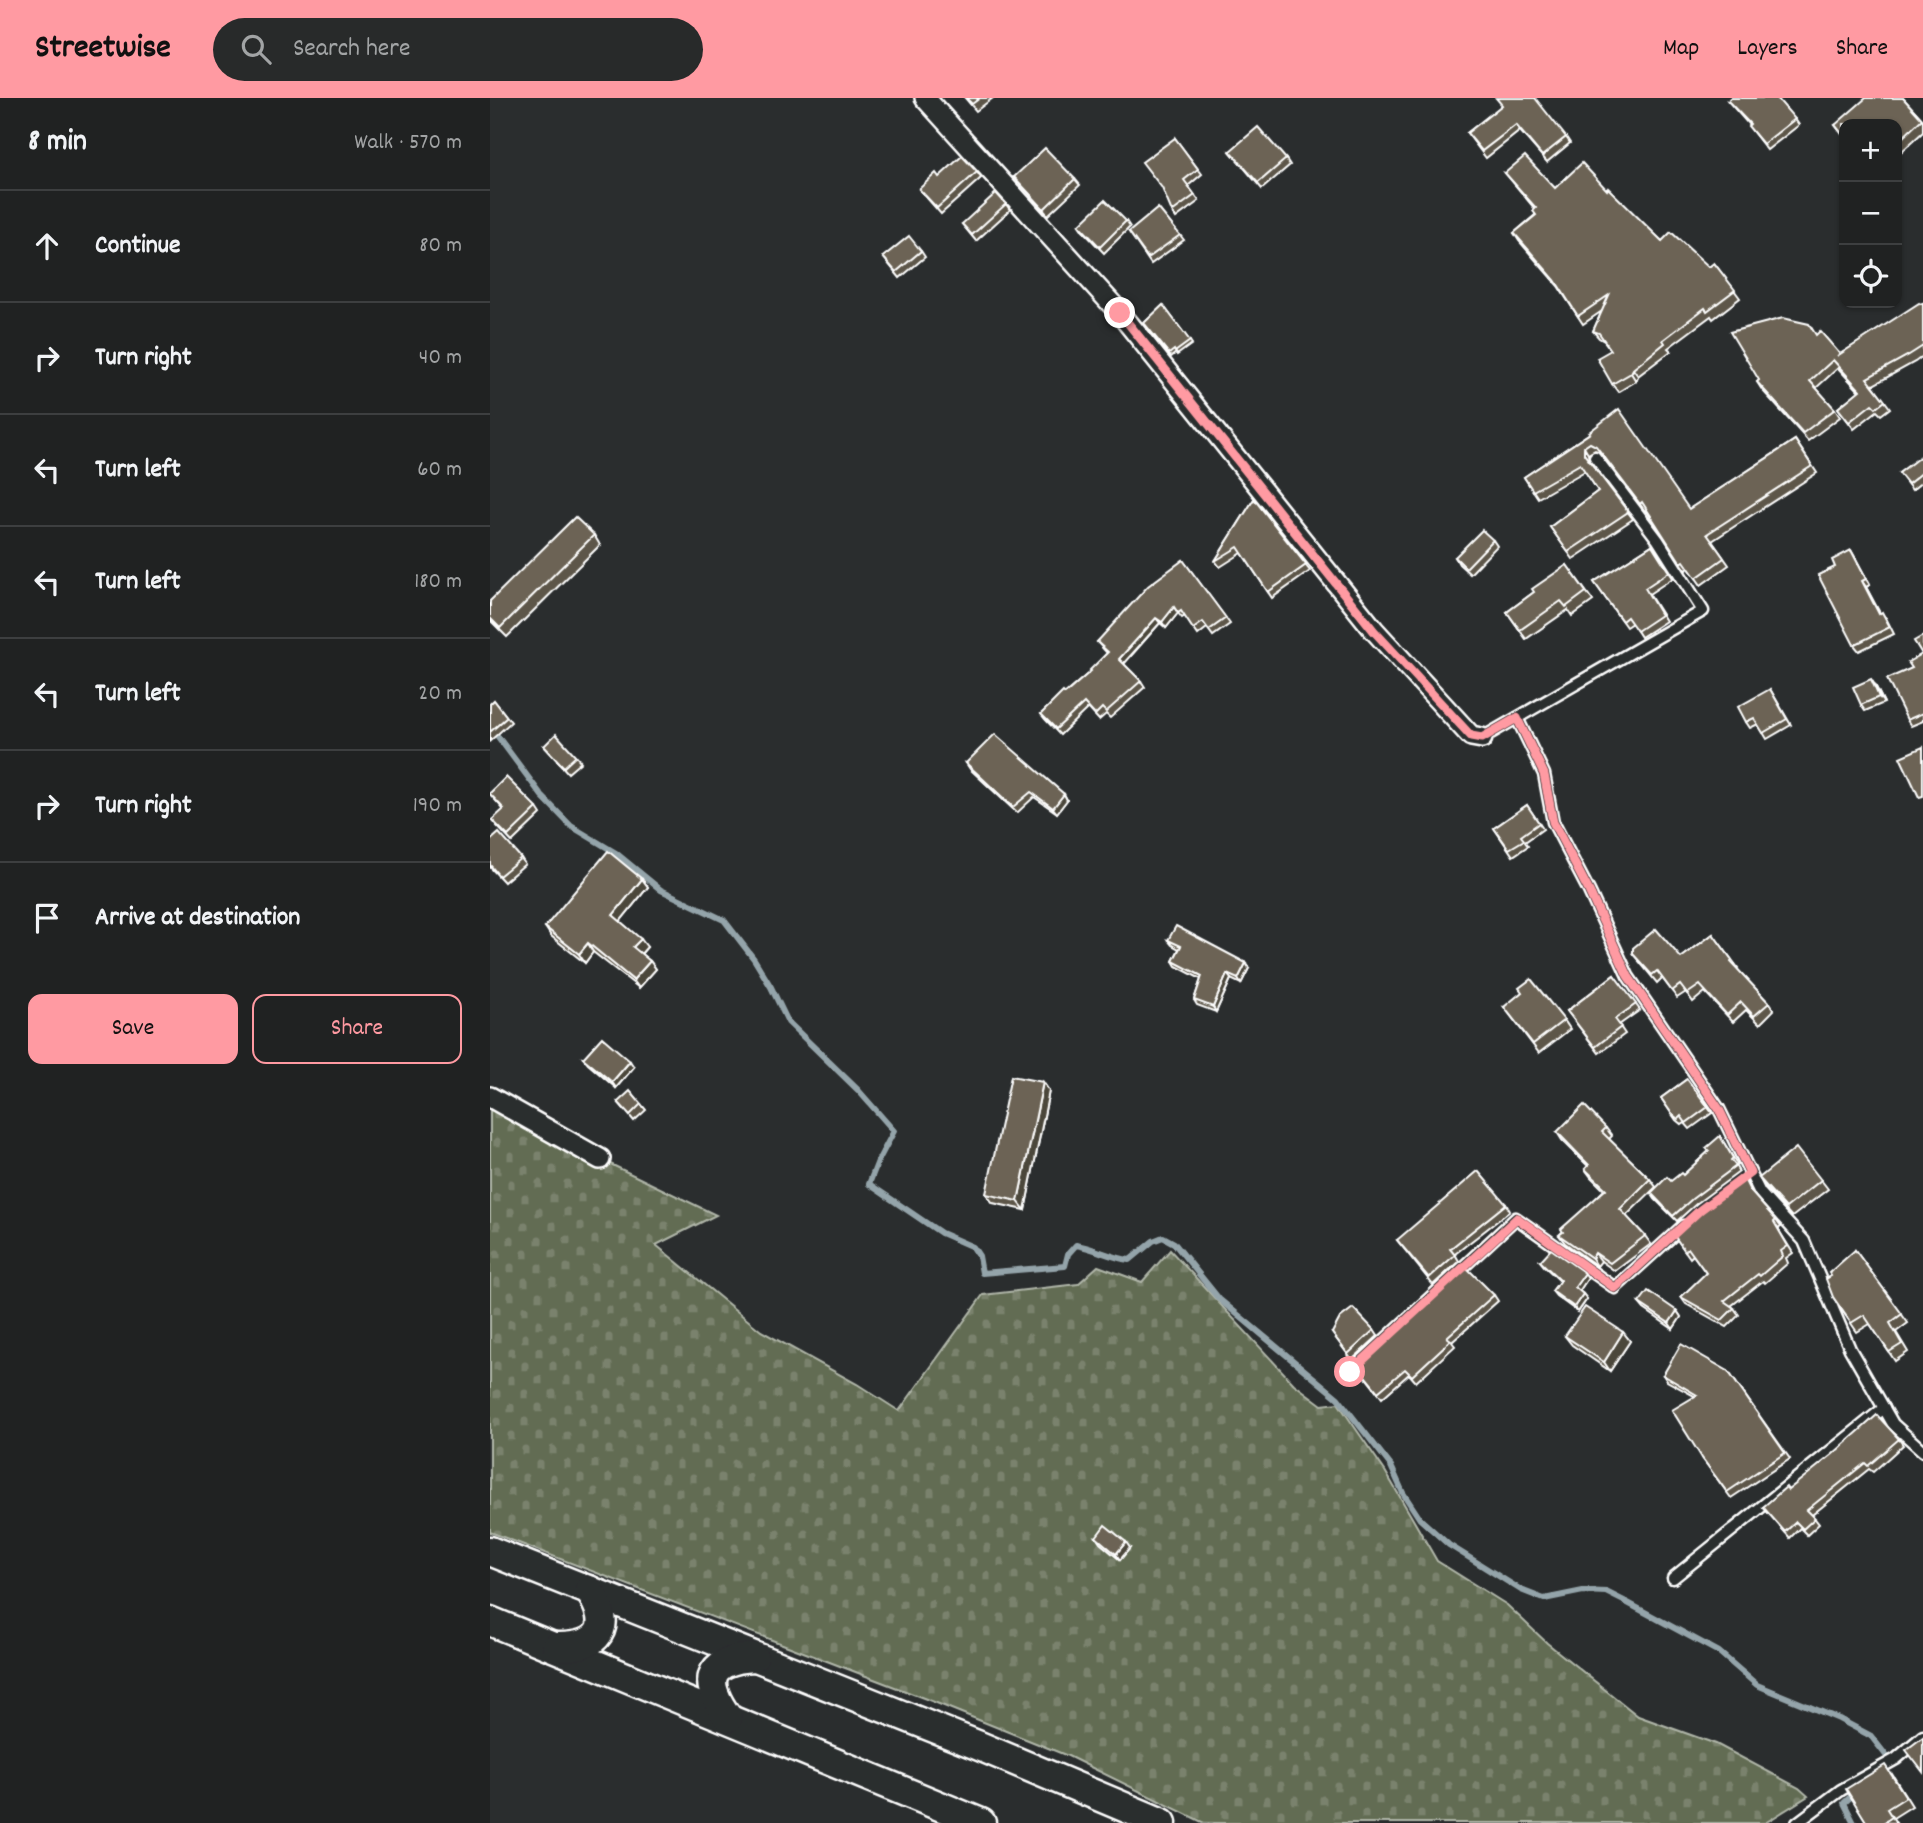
<!DOCTYPE html>
<meta charset="utf-8">
<style>
:root{--surface:#202222;--page:#282a2a;--text:#f1f3f6;--muted:#a2a4a5;--line:#3d3f40;--accent:#ff9aa2}
body{margin:0;font-family:Dekko,sans-serif;background:var(--page);color:var(--text)}
.controls{position:absolute;right:21px;top:21px;display:grid;overflow:hidden;border-radius:14px;box-shadow:0 2px 5px #0004}
.controls button{width:63px;height:63px;display:grid;place-items:center;padding:0;border:0;border-bottom:2px solid var(--line);background:var(--surface);color:var(--text);font:35px sans-serif}
.stop{position:absolute;width:21px;height:21px;margin:-16px;border:5px solid #ff9aa2;border-radius:50%;background:#fff}
.stop.end{background:#ff9aa2;border-color:#fff;box-shadow:0 2px 7px #0008}
.list{margin:0;padding:0;list-style:none}
h2{display:flex;justify-content:space-between;align-items:center;height:91px;margin:0;padding:0 28px;font-size:30px}
h2 small{font-size:23px;font-weight:400;color:var(--muted)}
.list li{display:grid;grid-template-columns:46px 1fr auto;gap:21px;align-items:center;box-sizing:border-box;height:112px;padding:0 28px;border-top:2px solid var(--line)}
.list b{display:block;font-size:26px;white-space:nowrap}
.list em{font-size:23px;font-style:normal;color:var(--muted)}
.actions{display:flex;gap:14px;padding:21px 28px}
.actions a{flex:1;padding:16px 0;border:2px solid var(--accent);border-radius:14px;text-align:center;font-size:24px;color:var(--accent)}
.actions .main{background:var(--accent);color:#111}
.icon{flex:none;width:38px;height:38px;fill:none;stroke:currentColor;stroke-width:2;stroke-linecap:round;stroke-linejoin:round}
.map{position:relative;flex:none;width:1433px;height:1725px;overflow:hidden}
header{display:flex;align-items:center;gap:42px;box-sizing:border-box;height:98px;padding:0 35px;background:var(--accent);color:#111}
header strong{font-size:33px}
nav{display:flex;gap:38px;margin-inline-start:auto;font-size:24px}
.search{width:490px;height:63px;background:var(--page);display:flex;align-items:center;gap:18px;box-sizing:border-box;padding:0 24px;border-radius:38px;color:var(--muted);font-size:26px}
main{display:flex}
aside{flex:1;background:var(--surface)}
.map>svg:first-child{display:block}
.cemetery{fill:url(#cemetery-stones);stroke:#b0b6a9;stroke-width:2}
.lines{fill:none;stroke-linecap:round;stroke-linejoin:round}
.stream{stroke:#94a4aa;stroke-width:6}
.lane-casing{stroke:#fff;stroke-width:15}
.street-casing{stroke:#fff;stroke-width:24}
.secondary-casing{stroke:#fff;stroke-width:33}
.lane{stroke:#2a2d2e;stroke-width:10}
.street{stroke:#2a2d2e;stroke-width:19}
.secondary{stroke:#2a2d2e;stroke-width:28}
.wall{fill:#5d5648;stroke:#fff;stroke-width:2}
.shaded-wall{fill:#4c463b;stroke:#fff;stroke-width:2}
.building{fill:#6c6454;stroke:#fff;stroke-width:2}
.route{stroke:#ff9aa2;stroke-width:9}
</style>
<header>
<strong>Streetwise</strong>
<div class="search"><svg class="icon" aria-label="search" viewBox="0 0 24 24"><circle cx="10" cy="10" r="6"/><path d="M15 15l6 6"/></svg>Search here</div>
<nav><a>Map</a><a>Layers</a><a>Share</a></nav>
</header>
<main>
<aside>
<h2>8 min<small>Walk · 570 m</small></h2>
<ul class="list">
<li><svg class="icon" aria-label="ahead" viewBox="0 0 24 24"><path d="M12 20V5M6 11l6-6 6 6"/></svg><div><b>Continue</b></div><em>80 m</em></li>
<li><svg class="icon" aria-label="right" viewBox="0 0 24 24"><path d="M7 20v-9h11M14 6l5 5-5 5"/></svg><div><b>Turn right</b></div><em>40 m</em></li>
<li><svg class="icon" aria-label="left" viewBox="0 0 24 24"><path d="M17 20v-9H6M10 6l-5 5 5 5"/></svg><div><b>Turn left</b></div><em>60 m</em></li>
<li><svg class="icon" aria-label="left" viewBox="0 0 24 24"><path d="M17 20v-9H6M10 6l-5 5 5 5"/></svg><div><b>Turn left</b></div><em>180 m</em></li>
<li><svg class="icon" aria-label="left" viewBox="0 0 24 24"><path d="M17 20v-9H6M10 6l-5 5 5 5"/></svg><div><b>Turn left</b></div><em>20 m</em></li>
<li><svg class="icon" aria-label="right" viewBox="0 0 24 24"><path d="M7 20v-9h11M14 6l5 5-5 5"/></svg><div><b>Turn right</b></div><em>190 m</em></li>
<li><svg class="icon" aria-label="arrive" viewBox="0 0 24 24"><path d="M6 21V4h12l-3 4 3 4H6"/></svg><div><b>Arrive at destination</b></div></li>
</ul>
<div class="actions"><a class="main">Save</a><a>Share</a></div>
</aside>
<div class="map">
<svg width="1433" height="1725" viewBox="0 0 1433 1725">
<defs>
<pattern id="cemetery-stones" width="16" height="16" patternUnits="userSpaceOnUse" patternTransform="scale(1.75)"><rect width="16" height="16" fill="#626c53"/><path d="M2 7V4a2 2 0 0 1 4 0v3zM10 15v-3a2 2 0 0 1 4 0v3z" fill="#7a826d"/></pattern>
</defs>
<rect width="100%" height="100%" fill="#2a2d2e"/>
<filter id="ink" filterUnits="userSpaceOnUse"><feTurbulence type="fractalNoise" baseFrequency=".0143" numOctaves="2"/><feDisplacementMap in="SourceGraphic" scale="14" xChannelSelector="R" yChannelSelector="G"/><feConvolveMatrix kernelMatrix="1 2 1 2 8 2 1 2 1" color-interpolation-filters="sRGB"/></filter>
<g filter="url(#ink)">
<path class="cemetery" d="M0 999 110 1061 226 1117 166 1147 271 1233 367 1286 409 1313 493 1197 588 1186 608 1168 652 1184 680 1152 804 1286 832 1307 848 1305 895 1373 947 1463 1017 1507 1057 1545 1148 1618 1226 1646 1309 1690 1318 1698 1275 1725H714L578 1658 444 1604 0 1434Z"/>
<g class="lines">
<g class="stream">
<path d="M0 628 52 698 81 728 126 755 171 792 234 822 264 861 281 889 298 924 368 992 404 1033 388 1063 379 1086 451 1135 483 1149 489 1158 492 1175 575 1168 578 1156 586 1147C605 1150 621 1160 640 1162L663 1143 673 1139 684 1145 729 1201 848 1300 901 1368 913 1395 930 1421 959 1447 1031 1492 1054 1501 1093 1493 1116 1494 1136 1504 1229 1554 1267 1587 1349 1621 1381 1638 1402 1665"/>
<path d="M1364 1725 1354 1705 1366 1694"/>
</g>
<g class="lane-casing">
<g id="lane">
<path d="M1027 620 1054 676 1063 724 1099 793 1138 878 1229 1011 1270 1095 1314 1143 1360 1251 1403 1326 1433 1353"/>
<path d="M992 640 1213 513 1168 442 1105 359"/>
<path d="M860 1274 1026 1120 1125 1190 1193 1128"/>
<path d="M1183 1480 1394 1310"/>
<path d="M1307 1725 1351 1692 1406 1661 1433 1638"/>
</g>
</g>
<g class="street-casing">
<g id="street">
<path d="M435 0 630 215 884 532 981 638 992 640"/>
<path d="M0 999 110 1061"/>
</g>
</g>
<g class="secondary-casing">
<g id="secondary">
<path d="M0 1453 487 1647 672 1725"/>
<path d="M0 1523 491 1725"/>
<path d="M66 1549C109 1550 125 1530 99 1492"/>
<path d="M238 1620C212 1584 216 1562 264 1559"/>
</g>
</g>
<use href="#lane" class="lane"/>
<use href="#street" class="street"/>
<use href="#secondary" class="secondary"/>
</g>
<g class="wall">
<path d="M475 0H503L486 13Z"/>
<path d="M1413 0 1433 22V34L1411 54 1407 49V26H1354V39L1345 27Z"/>
<path d="M1238 3 1305 21 1309 27 1277 52 1263 34 1259 27Z"/>
<path d="M1012 8 1076 39 1080 45 1057 64 1030 33 996 60 977 35Z"/>
<path d="M685 40 712 76 698 88 709 103 686 120 682 114Z"/>
<path d="M740 53 796 61 800 67 772 91Z"/>
<path d="M487 74 491 80 451 116 429 91 449 79Z"/>
<path d="M1015 75 1065 90 1117 92 1172 143 1219 169 1224 165 1250 200 1223 221 1221 218 1178 250 1181 253 1148 278 1146 283 1128 294 1122 286 1121 252 1114 243 1109 240 1103 233 1112 213 1093 226 1068 188 1029 143 1024 135 1045 117V111Z"/>
<path d="M524 79 585 81 590 87 558 117Z"/>
<path d="M516 106 520 112 486 143 472 126Z"/>
<path d="M636 123 640 129 614 155 593 133 589 127Z"/>
<path d="M639 134 690 137 694 142 661 166Z"/>
<path d="M431 153 435 159 410 180 393 159Z"/>
<path d="M1433 205V258L1425 264 1383 287 1400 310 1391 317 1387 313 1364 331 1348 310 1369 293 1348 270 1326 290 1345 311 1350 319 1318 343 1272 292 1267 284 1326 237 1350 256Z"/>
<path d="M673 207 702 246 687 257 686 255 681 259 654 225Z"/>
<path d="M1100 335 1199 411 1305 342 1327 375 1222 443 1239 467 1211 487 1199 470 1196 472 1156 412 1155 413 1111 354 1105 352 1098 356 1099 362 1143 421 1083 461 1060 429 1108 393 1095 373 1048 400 1034 379Z"/>
<path d="M1433 358V383L1422 392 1409 375Z"/>
<path d="M764 401 820 473 782 500 752 455 730 469 725 463Z"/>
<path d="M104 437 110 447 17 539 0 522V503Z"/>
<path d="M1003 442 1007 448 980 476 969 466 965 459Z"/>
<path d="M1162 447 1183 480 1159 496 1176 523 1151 539 1142 525 1136 529 1104 484Z"/>
<path d="M1365 459 1380 487 1376 489 1390 515 1396 520 1404 536 1369 553 1364 547Z"/>
<path d="M693 462 740 526 723 538 717 530 708 537 695 518 692 520 688 515 676 530 670 525 634 566 651 583 655 589 620 620 616 616 609 622 598 610 570 637 555 621 551 616 601 573 617 555 607 544Z"/>
<path d="M1077 467 1103 503 1082 518 1078 512 1036 541 1017 514 1044 494Z"/>
<path d="M1433 538V623L1421 628 1417 622 1422 570 1432 556Z"/>
<path d="M1385 587 1394 605 1375 613 1371 607Z"/>
<path d="M1280 591 1301 627 1277 641 1268 626 1260 630 1256 624Z"/>
<path d="M4 602 21 624 0 643V606Z"/>
<path d="M54 648 86 658 91 664 78 675Z"/>
<path d="M476 665 574 696 577 702 567 715 544 699 527 715 480 671Z"/>
<path d="M0 696 47 710 51 716 22 744 7 728 2 722 14 712Z"/>
<path d="M1037 707 1053 731 1035 744 1038 748 1023 758 1004 730Z"/>
<path d="M0 743 31 760 35 766 14 784 0 769Z"/>
<path d="M152 781 158 789 130 823 157 849 151 856 160 863 166 871 149 890 103 854 95 865 61 838 55 829Z"/>
<path d="M1223 836 1248 870 1247 871 1279 905 1284 912 1270 926 1256 912 1243 924 1215 894 1203 904 1196 894 1187 900 1172 880 1167 885 1143 856 1191 860Z"/>
<path d="M678 842 759 870 751 886 741 881 726 914 707 907 704 902 711 881 686 868 683 863 689 851 682 847Z"/>
<path d="M1124 877 1150 912 1129 927 1135 936 1109 955 1077 913Z"/>
<path d="M1014 909 1074 922 1080 931 1049 955Z"/>
<path d="M93 960 144 969 126 990 98 966Z"/>
<path d="M1197 981 1222 1015 1200 1031 1195 1025 1192 1027 1186 1022 1171 1000Z"/>
<path d="M553 984 559 993 535 1112 503 1105 496 1096Z"/>
<path d="M128 1004 151 1006 156 1012 144 1023Z"/>
<path d="M1116 1030 1122 1038 1119 1041 1160 1081 1166 1089 1136 1118 1155 1138 1161 1146 1125 1173 1111 1163 1107 1168 1075 1145 1069 1137 1114 1092 1101 1079 1095 1071 1098 1068 1072 1042 1067 1034Z"/>
<path d="M1230 1038 1247 1066 1245 1067 1249 1074 1206 1106 1187 1123 1165 1101 1161 1095 1193 1077 1219 1053Z"/>
<path d="M1253 1079 1263 1096 1286 1122 1291 1129 1288 1131 1303 1155 1296 1160 1298 1165 1275 1185 1273 1183 1241 1208 1244 1210 1249 1217 1237 1229 1196 1206 1191 1199 1216 1175 1203 1157 1200 1160 1183 1136Z"/>
<path d="M1269 1080 1331 1082 1338 1091 1302 1119 1275 1089Z"/>
<path d="M1016 1106 1020 1113 965 1156 969 1163 943 1187 907 1142Z"/>
<path d="M1365 1152 1418 1225 1406 1234 1418 1254 1405 1263 1380 1226 1367 1234 1343 1199Z"/>
<path d="M1050 1163 1098 1180 1089 1193 1093 1196 1097 1201 1088 1214 1066 1198 1062 1193 1070 1183 1054 1168Z"/>
<path d="M1004 1197 1008 1203 962 1244 965 1248 926 1284 919 1276 892 1300 867 1268Z"/>
<path d="M1149 1205 1187 1213 1191 1219 1183 1231 1154 1211Z"/>
<path d="M884 1232 888 1238 862 1262 842 1235Z"/>
<path d="M1133 1234 1140 1243 1120 1273 1082 1247 1075 1238Z"/>
<path d="M1238 1273 1300 1361 1241 1400 1212 1360 1204 1298 1177 1283 1173 1277Z"/>
<path d="M1409 1341 1413 1347 1383 1374 1379 1371 1322 1417 1329 1426 1317 1437 1310 1430 1300 1440 1273 1409 1298 1392Z"/>
<path d="M606 1439 640 1450 630 1462 610 1445Z"/>
<path d="M1402 1676 1422 1708 1403 1720 1406 1725H1377Z"/>
</g>
<g class="shaded-wall">
<path d="M1143 271 1148 278 1146 283 1141 275Z"/>
<path d="M1094 349 1098 356 1099 363 1094 356Z"/>
<path d="M1361 452 1365 459 1380 487 1376 481Z"/>
<path d="M1372 483 1376 489 1393 522 1389 516Z"/>
<path d="M684 509 688 515 676 530 672 524Z"/>
<path d="M666 520 670 525 633 566 629 561Z"/>
<path d="M1381 581 1385 587 1394 605 1389 599Z"/>
<path d="M574 696 577 702 567 715 563 710Z"/>
<path d="M152 781 158 789 129 825 123 817Z"/>
<path d="M151 841 157 849 149 858 143 849Z"/>
<path d="M98 845 103 854 95 865 89 856Z"/>
<path d="M160 863 166 871 149 890 143 882Z"/>
<path d="M756 865 759 870 751 886 748 881Z"/>
<path d="M737 876 741 881 726 914 723 909Z"/>
<path d="M140 963 144 969 126 990 122 984Z"/>
<path d="M553 984 559 993 535 1112 528 1103Z"/>
<path d="M1105 1155 1111 1163 1107 1168 1102 1160Z"/>
<path d="M1095 1175 1098 1180 1088 1195 1085 1189Z"/>
<path d="M1093 1196 1097 1201 1088 1214 1084 1209Z"/>
<path d="M1187 1213 1191 1219 1183 1231 1179 1225Z"/>
<path d="M1133 1234 1140 1243 1120 1273 1114 1264Z"/>
<path d="M636 1444 640 1450 630 1462 626 1456Z"/>
</g>
<g class="building">
<path d="M476 0H490L482 6Z"/>
<path d="M1006 0H1045L1076 39 1052 58 1026 27 992 53 977 35 1012 7Z"/>
<path d="M1241 0H1287L1305 21 1273 46 1258 28 1260 26 1238 3Z"/>
<path d="M1376 0H1413L1432 21 1407 45V26H1354V38L1345 27Z"/>
<path d="M768 29 796 61 768 85 740 53Z"/>
<path d="M685 40 708 71 694 82 705 97 682 114 672 90 652 64Z"/>
<path d="M555 50 585 81 554 111 524 79Z"/>
<path d="M472 58 487 74 447 110 429 91 446 75 449 79Z"/>
<path d="M1035 58 1065 90 1092 65 1117 92 1118 90 1172 143 1181 134 1219 169 1224 165 1245 192 1217 213 1215 210 1173 242 1175 245 1143 271 1141 275 1122 286 1107 260 1121 252 1109 235 1103 233 1119 197 1088 218 1065 182 1024 135 1046 117 1043 113 1046 110 1015 75Z"/>
<path d="M506 95 516 106 482 137 472 126Z"/>
<path d="M615 102 636 123 610 149 589 127Z"/>
<path d="M668 110 690 137 658 160 639 134Z"/>
<path d="M419 138 431 153 406 174 393 159Z"/>
<path d="M1429 205 1430 206 1433 205V248L1419 257 1377 280 1395 303 1386 310 1382 306 1359 324 1348 310 1370 292 1343 262 1320 283 1345 311 1313 335 1267 284 1269 282 1240 234 1293 220 1319 226 1326 237 1330 233 1350 256 1347 258Z"/>
<path d="M673 207 700 243 685 254 684 252 679 256 654 225Z"/>
<path d="M1129 311 1199 411 1305 342 1322 368 1217 436 1234 460 1206 480 1194 463 1191 465 1152 404 1150 406 1106 348 1100 345 1094 349V356L1138 414 1078 454 1060 429 1108 393 1090 366 1043 393 1034 379 1100 335 1099 334Z"/>
<path d="M1432 357 1433 358V374L1418 386 1409 375Z"/>
<path d="M764 401 816 467 778 494 748 449 725 463Z"/>
<path d="M85 419 104 437 10 530 0 520V503Z"/>
<path d="M992 432 1003 442 976 470 965 459Z"/>
<path d="M1162 447 1179 474 1155 490 1171 517 1147 533 1137 519 1132 523 1104 484Z"/>
<path d="M1361 452 1376 481 1372 483 1389 516 1392 514 1400 529 1364 547 1328 477 1345 469 1342 462Z"/>
<path d="M693 462 736 520 719 532 713 524 703 531 691 513 688 515 684 509 672 524 666 520 629 561 651 583 616 614 612 610 605 617 594 605 566 631 551 616 573 594 575 596 601 573 600 572 618 554 607 544 658 488Z"/>
<path d="M1077 467 1096 494 1076 509 1071 503 1030 532 1017 514 1044 494 1042 491Z"/>
<path d="M1433 538V615L1417 622 1397 581 1422 570 1418 564 1432 556 1424 543Z"/>
<path d="M1381 581 1389 599 1371 607 1363 589Z"/>
<path d="M1280 591 1297 621 1273 635 1264 620 1256 624 1248 609Z"/>
<path d="M4 602 17 619 0 634V606Z"/>
<path d="M66 636 86 658 74 669 54 648Z"/>
<path d="M505 636 574 696 563 710 541 694 523 709 476 665Z"/>
<path d="M1433 649V698L1429 699 1410 659Z"/>
<path d="M16 679 47 710 18 738 2 722 14 711 0 696V695Z"/>
<path d="M1037 707 1049 725 1031 738 1034 742 1019 751 1004 730Z"/>
<path d="M9 735 31 760 9 778 0 767V743Z"/>
<path d="M118 753 152 781 123 817 151 841 143 849 160 863 143 882 98 845 89 856 55 829Z"/>
<path d="M686 828 756 865 748 881 737 876 723 909 704 902 712 878 683 863 691 848 678 842Z"/>
<path d="M1166 831 1191 860 1223 836 1242 862 1241 864 1279 905 1264 918 1251 904 1237 917 1210 887 1197 896 1190 887 1182 893 1167 873 1162 877 1143 856V850Z"/>
<path d="M1124 877 1146 906 1125 921 1131 929 1105 949 1077 913Z"/>
<path d="M1041 881 1074 922 1043 946 1014 909 1032 894 1029 890Z"/>
<path d="M112 939 140 963 122 984 93 960Z"/>
<path d="M521 978 553 984 528 1103 496 1096Z"/>
<path d="M1197 981 1218 1009 1196 1025 1191 1018 1188 1021 1182 1016 1171 1000Z"/>
<path d="M140 993 151 1006 140 1017 128 1004Z"/>
<path d="M1094 1007 1116 1030 1112 1034 1160 1081 1130 1111 1155 1138 1120 1165 1105 1155 1102 1160 1069 1137 1073 1134 1071 1131 1116 1091 1095 1071 1099 1067 1067 1034Z"/>
<path d="M1230 1038 1243 1060 1241 1062 1246 1068 1202 1101 1183 1118 1161 1095 1177 1079 1181 1083 1191 1075 1193 1077 1219 1053 1216 1050Z"/>
<path d="M1306 1050 1331 1082 1296 1110 1269 1080Z"/>
<path d="M988 1073 1016 1106 960 1151 965 1157 939 1180 907 1142Z"/>
<path d="M1253 1079 1260 1093 1286 1122 1284 1124 1298 1148 1291 1153 1293 1158 1270 1178 1268 1176 1234 1203 1244 1210 1232 1222 1191 1199 1216 1175 1198 1150 1195 1153 1183 1136 1210 1111Z"/>
<path d="M1061 1151 1095 1175 1085 1189 1093 1196 1084 1209 1062 1193 1070 1182 1050 1163Z"/>
<path d="M1365 1152 1412 1216 1400 1225 1412 1246 1399 1254 1374 1217 1361 1225 1343 1199 1336 1181 1341 1178 1339 1175Z"/>
<path d="M975 1168 1004 1197 957 1239 961 1242 922 1278 915 1271 888 1294 867 1268Z"/>
<path d="M1158 1193 1187 1213 1179 1225 1149 1205Z"/>
<path d="M1095 1209 1133 1234 1114 1264 1075 1238Z"/>
<path d="M863 1210 884 1232 858 1256 842 1235 850 1220Z"/>
<path d="M1191 1246 1238 1273 1295 1355 1237 1394 1212 1360 1182 1312 1207 1297 1173 1277Z"/>
<path d="M1387 1317 1409 1341 1378 1368 1375 1365 1317 1412 1325 1420 1313 1431 1306 1424 1295 1434 1273 1409 1296 1389 1298 1392 1343 1356Z"/>
<path d="M615 1427 636 1444 626 1456 606 1439Z"/>
<path d="M1433 1639V1674L1416 1652Z"/>
<path d="M1395 1667 1416 1699 1397 1711 1402 1719 1393 1725H1377L1356 1691Z"/>
</g>
</g>
<g class="lines" filter="url(#ink)">
<path class="route" d="M630 215 884 533 981 638 992 640 1027 620 1054 676 1063 724 1099 793 1138 878 1229 1011 1260 1075 1210 1112 1125 1190 1027 1120 860 1274"/>
</g>
</svg>
<div class="controls">
<button>+</button>
<button>−</button>
<button><svg class="icon" aria-label="locate" viewBox="0 0 24 24"><circle cx="12" cy="12" r="6"/><path d="M12 2v4M12 18v4M2 12h4M18 12h4"/></svg></button>
</div>
<div class="stop" style="left:860px;top:1274px"></div>
<div class="stop end" style="left:630px;top:215px"></div>
</div>
</main>
